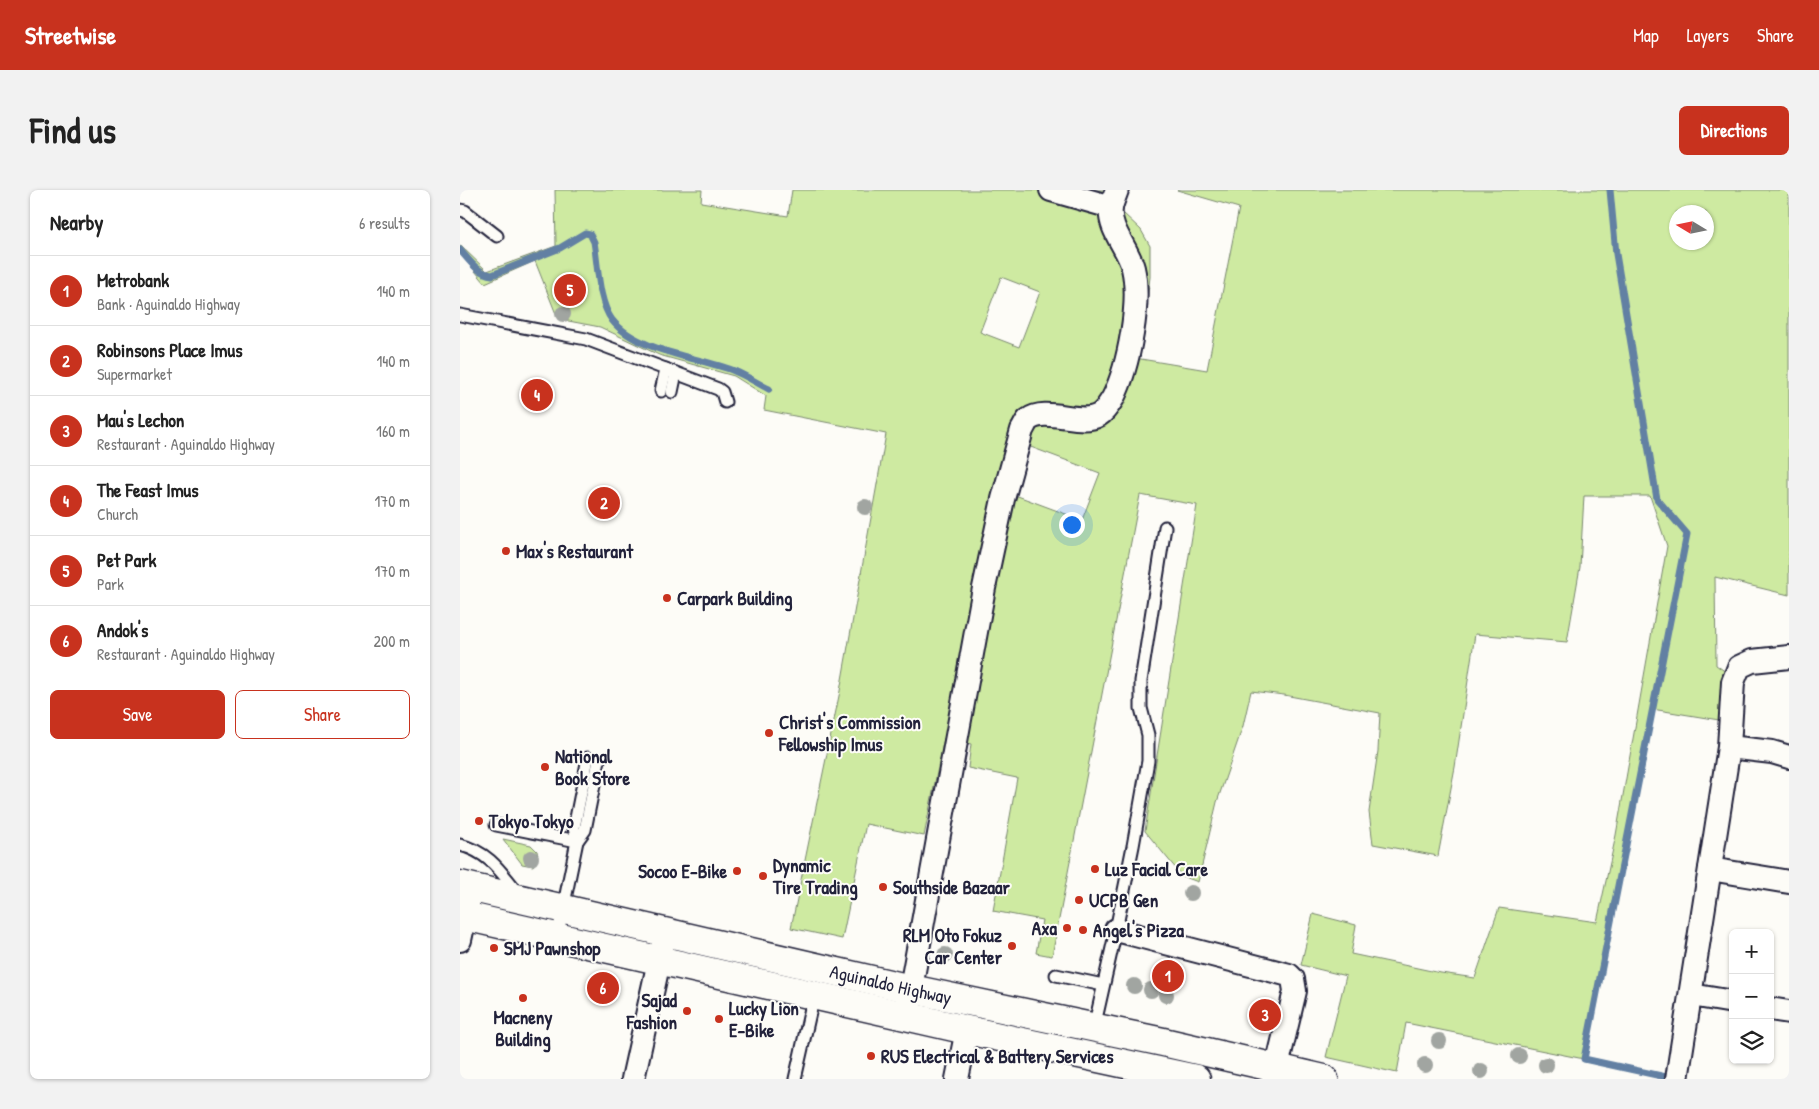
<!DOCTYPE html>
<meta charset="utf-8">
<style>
:root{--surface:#fff;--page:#f2f2f2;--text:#222;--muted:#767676;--line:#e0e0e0;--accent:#c8321e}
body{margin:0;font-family:"Patrick Hand",sans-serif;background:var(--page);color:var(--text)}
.controls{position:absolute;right:15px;bottom:15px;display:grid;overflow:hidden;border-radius:8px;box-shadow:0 1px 4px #0004}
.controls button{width:45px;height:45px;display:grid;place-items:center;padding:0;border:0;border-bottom:1px solid var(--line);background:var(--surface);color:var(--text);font:25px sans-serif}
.compass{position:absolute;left:1209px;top:15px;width:45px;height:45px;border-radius:50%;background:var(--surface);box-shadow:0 1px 4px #0004;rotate:280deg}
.you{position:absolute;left:611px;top:334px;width:18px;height:18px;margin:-12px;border:4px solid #fff;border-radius:50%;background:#1a73e8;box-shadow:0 0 0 8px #1a73e833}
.badge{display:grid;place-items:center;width:32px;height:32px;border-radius:50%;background:var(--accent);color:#fff;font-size:16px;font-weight:700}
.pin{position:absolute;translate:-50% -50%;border:2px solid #fff;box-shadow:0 1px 5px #0006}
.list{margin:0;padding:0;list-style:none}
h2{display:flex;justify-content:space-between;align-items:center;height:65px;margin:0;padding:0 20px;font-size:21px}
h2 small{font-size:16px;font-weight:400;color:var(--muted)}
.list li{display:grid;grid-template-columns:32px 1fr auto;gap:15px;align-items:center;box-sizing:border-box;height:70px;padding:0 20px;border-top:1px solid var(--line)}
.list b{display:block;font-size:19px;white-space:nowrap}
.list p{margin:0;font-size:16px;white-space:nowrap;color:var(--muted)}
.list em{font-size:16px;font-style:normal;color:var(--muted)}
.actions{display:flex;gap:10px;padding:15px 20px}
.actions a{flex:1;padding:11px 0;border:1px solid var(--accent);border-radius:8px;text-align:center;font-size:18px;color:var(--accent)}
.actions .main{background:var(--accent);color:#fff}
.icon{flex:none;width:28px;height:28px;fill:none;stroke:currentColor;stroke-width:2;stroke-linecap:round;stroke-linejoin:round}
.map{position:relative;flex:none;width:1329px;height:889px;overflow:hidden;border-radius:8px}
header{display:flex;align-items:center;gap:30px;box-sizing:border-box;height:70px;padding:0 25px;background:var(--accent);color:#fff}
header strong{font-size:24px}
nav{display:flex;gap:28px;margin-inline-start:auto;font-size:18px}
.intro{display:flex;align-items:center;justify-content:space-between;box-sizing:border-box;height:120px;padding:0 30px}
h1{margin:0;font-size:35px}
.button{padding:12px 22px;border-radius:8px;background:var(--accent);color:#fff;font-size:18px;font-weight:700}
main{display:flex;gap:30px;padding:0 30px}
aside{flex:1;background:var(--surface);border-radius:8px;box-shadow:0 1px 4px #0004}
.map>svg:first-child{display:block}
.green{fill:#ceeaa1;stroke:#78866e;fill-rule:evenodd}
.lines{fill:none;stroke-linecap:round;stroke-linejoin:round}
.stream{stroke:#6280a3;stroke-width:7}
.lane-casing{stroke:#22223b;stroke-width:15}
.street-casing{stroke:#22223b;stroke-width:26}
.highway-casing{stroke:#22223b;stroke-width:31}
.lane{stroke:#fdfcf7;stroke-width:11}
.street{stroke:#fdfcf7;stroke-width:22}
.highway{stroke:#fdfcf7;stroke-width:28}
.tree{fill:#a1a5a1}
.poi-dot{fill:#c8321e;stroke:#fdfcf7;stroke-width:2}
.labels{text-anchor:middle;stroke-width:4;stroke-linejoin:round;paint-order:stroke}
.poi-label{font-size:19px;font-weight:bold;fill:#22223b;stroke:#fdfcf7;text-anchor:start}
.street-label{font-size:19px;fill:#22223b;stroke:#fdfcf7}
</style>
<header>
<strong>Streetwise</strong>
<nav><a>Map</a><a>Layers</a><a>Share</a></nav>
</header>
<div class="intro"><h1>Find us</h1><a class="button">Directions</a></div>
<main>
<aside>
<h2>Nearby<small>6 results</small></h2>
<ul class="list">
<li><span class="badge">1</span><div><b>Metrobank</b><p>Bank · Aguinaldo Highway</p></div><em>140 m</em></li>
<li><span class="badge">2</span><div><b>Robinsons Place Imus</b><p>Supermarket</p></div><em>140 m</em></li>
<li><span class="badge">3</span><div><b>Mau's Lechon</b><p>Restaurant · Aguinaldo Highway</p></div><em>160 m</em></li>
<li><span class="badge">4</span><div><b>The Feast Imus</b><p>Church</p></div><em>170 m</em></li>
<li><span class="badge">5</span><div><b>Pet Park</b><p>Park</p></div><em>170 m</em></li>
<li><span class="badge">6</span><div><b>Andok's</b><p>Restaurant · Aguinaldo Highway</p></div><em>200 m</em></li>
</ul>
<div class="actions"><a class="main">Save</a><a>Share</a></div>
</aside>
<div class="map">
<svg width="1329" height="889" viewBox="0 0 1329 889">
<rect width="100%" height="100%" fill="#fdfcf7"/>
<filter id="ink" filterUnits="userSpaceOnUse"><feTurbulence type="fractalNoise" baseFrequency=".02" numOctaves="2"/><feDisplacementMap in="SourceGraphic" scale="10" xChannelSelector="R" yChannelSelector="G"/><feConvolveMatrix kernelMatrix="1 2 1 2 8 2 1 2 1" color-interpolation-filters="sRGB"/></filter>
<g filter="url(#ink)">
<g class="green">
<path d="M95 0H242L241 12 328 26 332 0H656L662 22 681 40 690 56V87L686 119 675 168 747 180 779 18 717 0H1329V405L1255 387 1256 475 1266 482 1259 530 1192 519 1124 869 946 833 937 883 866 867 886 786 841 775 853 724 896 735 891 764 981 783 1015 788 1039 718 1137 732 1156 645 1207 356 1190 306H1124L1120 377 1107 452 1015 444 995 577 978 666 913 654 909 622 918 561 920 523 824 505 791 501 783 536 757 612 738 692 722 686 685 641 737 315 680 305 592 766 576 763 582 730 533 721 557 588 508 578 511 554 484 548 464 646 406 634 382 749 331 738 380 501 426 244 304 220 306 206 274 186 199 165 140 137 98 129 75 71 25 93 0 63V55L27 81 96 56ZM1216 22H1246V52H1216ZM541 87 580 102 559 157 520 142ZM568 256 640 283 622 330 555 305Z"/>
<path d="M43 649 71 655 77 661 78 666 77 670 73 676 62 674Z"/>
</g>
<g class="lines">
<g class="stream">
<path d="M1150 0 1156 64 1197 309 1227 344 1124 869 1206 887"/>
<path d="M0 60C9 70 18 84 32 85L100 58 125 43 130 44 134 52C138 75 138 111 152 130 176 161 237 167 272 180 285 185 297 193 309 199"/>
</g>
<g class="lane-casing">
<g id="lane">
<path d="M0 20 5 21 37 46"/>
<path d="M0 125 126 149 258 199 262 202 265 212"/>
<path d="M201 201 206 179"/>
<path d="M212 202 216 183"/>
<path d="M36 635 117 651"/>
<path d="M117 651 125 640 139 570"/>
<path d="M0 655C29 662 41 682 59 704"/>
<path d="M97 748 117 651 114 638 128 568"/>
<path d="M596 785 643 795"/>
<path d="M634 838 656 740 673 656 688 571V545L681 518V491L705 337"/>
<path d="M335 889 354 805"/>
</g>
</g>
<g class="street-casing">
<g id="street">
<path d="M591 0 651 17"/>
<path d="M1269 557 1312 562 1329 567"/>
<path d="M1250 679 1329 692"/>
<path d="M656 740 829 785 833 789 835 801 814 889"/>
<path d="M0 750 9 709"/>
<path d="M1231 805 1273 812"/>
<path d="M448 814 524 398 543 309 562 240C564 237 566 232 568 230 586 216 620 236 639 225 644 222 650 213 653 208 669 176 681 112 673 78 668 58 648 39 651 18 652 12 655 6 657 0"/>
<path d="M1310 819 1329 822"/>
<path d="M173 889 203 753"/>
<path d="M497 889 507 840"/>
<path d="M1217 889 1269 557 1273 492 1279 477 1292 471 1329 467"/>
</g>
</g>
<g class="highway-casing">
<g id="highway">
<path id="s1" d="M0 695 451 799 703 852 864 889"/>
<path d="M0 725 507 840 736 889"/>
</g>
</g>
<use href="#lane" class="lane"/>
<use href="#street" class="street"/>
<use href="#highway" class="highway"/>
</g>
<g class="tree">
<circle cx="103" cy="124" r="8"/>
<circle cx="405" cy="317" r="8"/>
<circle cx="71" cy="668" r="8"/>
<circle cx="731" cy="703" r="8"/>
<circle cx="485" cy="765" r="8"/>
<circle cx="674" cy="796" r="8"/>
<circle cx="691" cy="800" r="8"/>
<circle cx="706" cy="805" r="8"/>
<circle cx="979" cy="851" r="8"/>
<circle cx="1059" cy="866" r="8"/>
<circle cx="965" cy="875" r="8"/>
<circle cx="1086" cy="875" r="8"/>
<circle cx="1021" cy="881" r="8"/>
</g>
</g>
<g class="poi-dot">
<circle cx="46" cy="361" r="5"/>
<circle cx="207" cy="408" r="5"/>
<circle cx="309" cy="543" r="5"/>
<circle cx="85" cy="577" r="5"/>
<circle cx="19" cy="631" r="5"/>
<circle cx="635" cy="679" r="5"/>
<circle cx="277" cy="681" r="5"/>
<circle cx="303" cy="686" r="5"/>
<circle cx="423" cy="697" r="5"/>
<circle cx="619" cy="710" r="5"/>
<circle cx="607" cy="738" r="5"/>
<circle cx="623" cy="740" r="5"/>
<circle cx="552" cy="756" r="5"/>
<circle cx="34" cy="758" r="5"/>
<circle cx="63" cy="808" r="5"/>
<circle cx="227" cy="821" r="5"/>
<circle cx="259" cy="829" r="5"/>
<circle cx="411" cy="866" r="5"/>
</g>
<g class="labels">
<g class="poi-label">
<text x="56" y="368">Max's Restaurant</text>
<text x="217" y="415">Carpark Building</text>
<text x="319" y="539">Christ's Commission<tspan x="319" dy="22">Fellowship Imus</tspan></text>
<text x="95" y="573">National<tspan x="95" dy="22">Book Store</tspan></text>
<text x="29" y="638">Tokyo Tokyo</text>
<text x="313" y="682">Dynamic<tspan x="313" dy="22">Tire Trading</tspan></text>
<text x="645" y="686">Luz Facial Care</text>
<text x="267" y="688" text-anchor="end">Socoo E-Bike</text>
<text x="433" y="704">Southside Bazaar</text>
<text x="629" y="717">UCPB Gen</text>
<text x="597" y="745" text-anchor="end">Axa</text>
<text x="633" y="747">Angel's Pizza</text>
<text x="542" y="752" text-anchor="end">RLM Oto Fokuz<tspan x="542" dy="22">Car Center</tspan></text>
<text x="44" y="765">SMJ Pawnshop</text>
<text x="217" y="817" text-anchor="end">Sajad<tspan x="217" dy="22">Fashion</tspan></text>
<text x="269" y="825">Lucky Lion<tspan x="269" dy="22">E-Bike</tspan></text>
<text x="63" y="834" text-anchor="middle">Macneny<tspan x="63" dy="22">Building</tspan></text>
<text x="421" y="873">RUS Electrical &amp; Battery Services</text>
</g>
<g class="street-label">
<text dy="7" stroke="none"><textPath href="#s1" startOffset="442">Aguinaldo Highway</textPath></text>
</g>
</g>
</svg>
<div class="controls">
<button>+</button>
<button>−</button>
<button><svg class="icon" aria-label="layers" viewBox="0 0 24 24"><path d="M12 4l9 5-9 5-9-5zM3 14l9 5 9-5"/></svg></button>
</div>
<svg class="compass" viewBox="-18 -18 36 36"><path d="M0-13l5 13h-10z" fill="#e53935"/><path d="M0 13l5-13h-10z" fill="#767676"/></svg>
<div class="you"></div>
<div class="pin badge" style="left:708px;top:786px">1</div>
<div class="pin badge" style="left:144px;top:313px">2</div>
<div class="pin badge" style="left:805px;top:825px">3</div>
<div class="pin badge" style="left:77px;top:205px">4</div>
<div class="pin badge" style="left:110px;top:100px">5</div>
<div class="pin badge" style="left:143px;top:798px">6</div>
</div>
</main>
